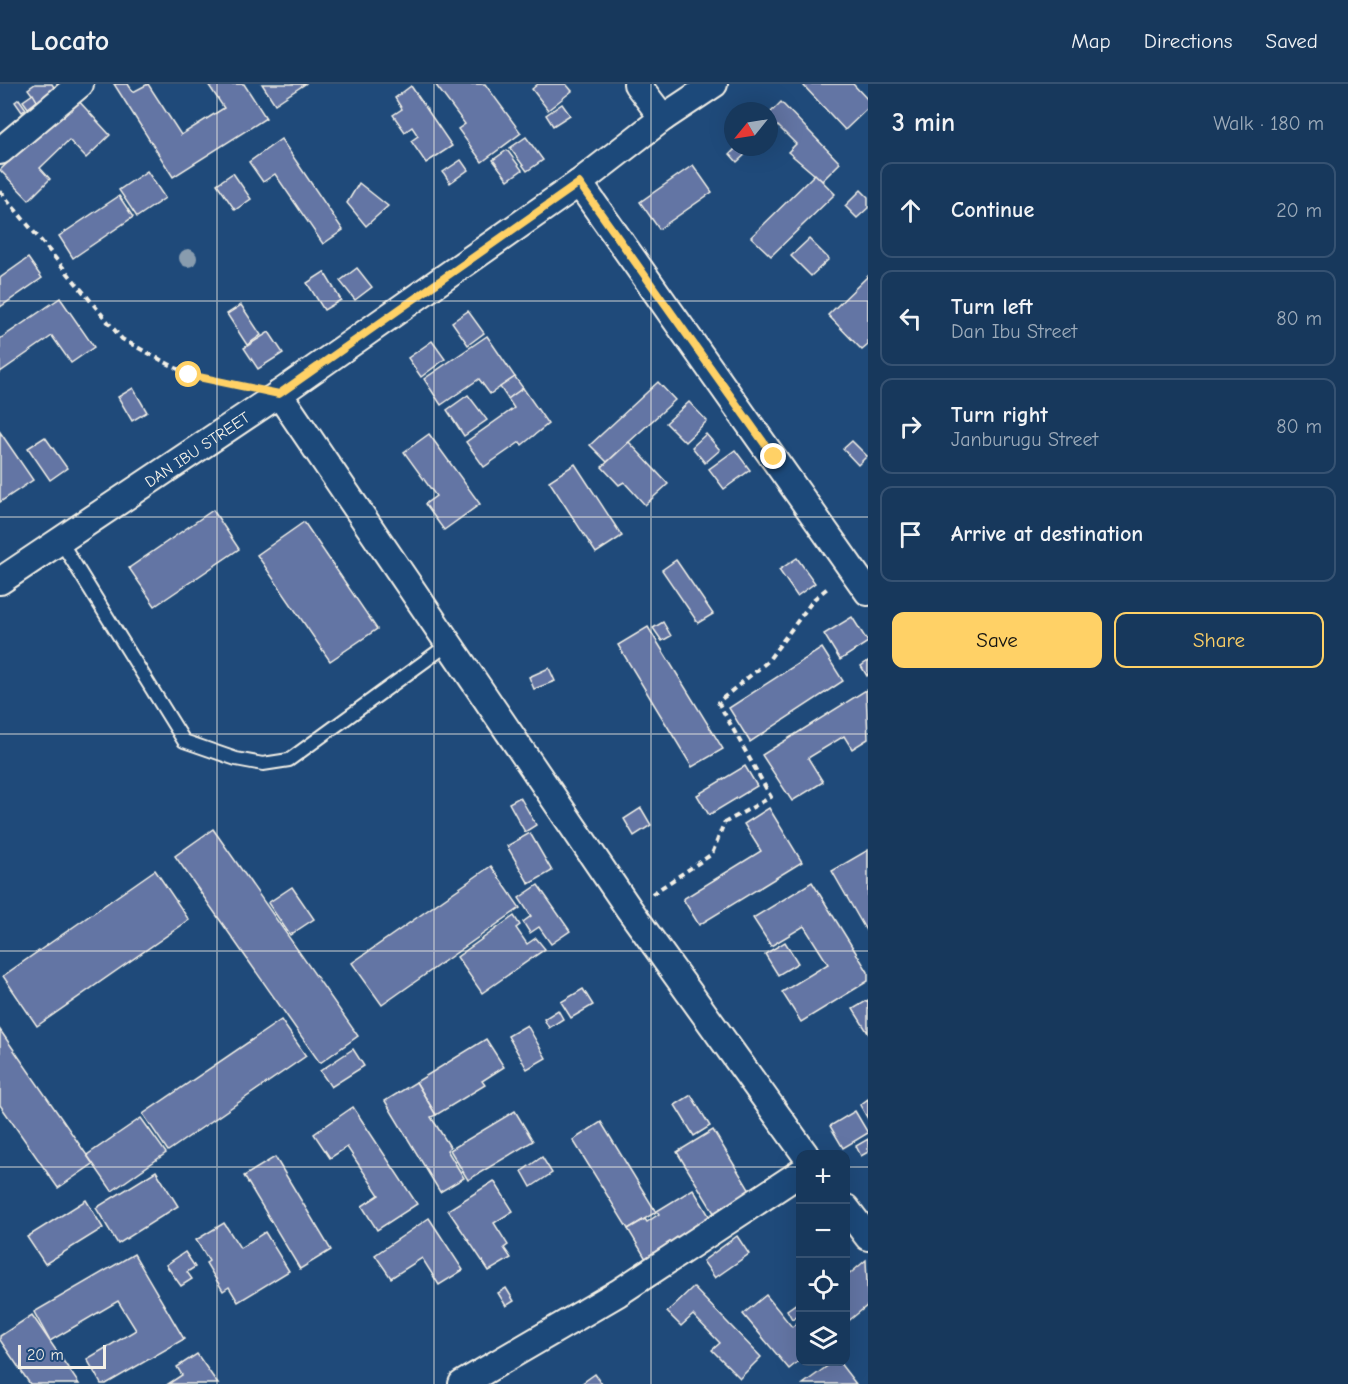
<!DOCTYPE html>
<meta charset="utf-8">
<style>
:root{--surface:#17385c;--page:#203f62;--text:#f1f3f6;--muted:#9eacbb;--line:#365272;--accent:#ffd166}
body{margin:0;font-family:"Comic Neue",sans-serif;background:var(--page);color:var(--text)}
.controls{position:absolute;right:18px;bottom:18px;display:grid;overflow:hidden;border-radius:12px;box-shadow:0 6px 24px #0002}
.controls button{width:54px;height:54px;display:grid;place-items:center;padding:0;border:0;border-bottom:2px solid var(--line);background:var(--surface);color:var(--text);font:30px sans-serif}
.compass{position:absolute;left:724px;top:18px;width:54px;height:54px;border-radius:50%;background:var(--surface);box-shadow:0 6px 24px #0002;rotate:240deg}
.scale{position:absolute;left:18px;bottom:15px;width:88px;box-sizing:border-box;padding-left:6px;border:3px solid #f4f1e8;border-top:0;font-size:16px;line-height:21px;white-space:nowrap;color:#f4f1e8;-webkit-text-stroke:4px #1f4a7a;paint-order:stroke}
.stop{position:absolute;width:18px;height:18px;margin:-14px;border:4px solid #ffd166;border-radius:50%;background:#fff}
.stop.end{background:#ffd166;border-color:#fff;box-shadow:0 2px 6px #0008}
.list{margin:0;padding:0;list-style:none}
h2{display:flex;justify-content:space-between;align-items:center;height:78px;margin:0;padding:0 24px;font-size:26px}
h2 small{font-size:20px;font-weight:400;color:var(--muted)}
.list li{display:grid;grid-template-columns:39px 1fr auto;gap:18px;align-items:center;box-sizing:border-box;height:96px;margin:0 12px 12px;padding:0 12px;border:2px solid var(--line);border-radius:12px}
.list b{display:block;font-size:22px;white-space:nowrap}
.list p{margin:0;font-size:20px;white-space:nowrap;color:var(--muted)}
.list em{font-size:20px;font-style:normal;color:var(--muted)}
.actions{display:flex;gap:12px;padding:18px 24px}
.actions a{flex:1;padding:14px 0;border:2px solid var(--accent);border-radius:12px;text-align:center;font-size:21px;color:var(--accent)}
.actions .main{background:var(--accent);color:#111}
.icon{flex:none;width:33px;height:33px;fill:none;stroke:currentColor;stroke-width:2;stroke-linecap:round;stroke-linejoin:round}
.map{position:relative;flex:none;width:868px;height:1300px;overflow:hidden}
header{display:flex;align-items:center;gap:36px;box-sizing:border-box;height:84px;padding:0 30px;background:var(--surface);border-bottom:2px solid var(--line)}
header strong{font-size:28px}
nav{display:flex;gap:33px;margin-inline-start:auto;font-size:21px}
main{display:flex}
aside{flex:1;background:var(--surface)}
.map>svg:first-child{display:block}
.building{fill:#6375a4;stroke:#f4f1e8;stroke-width:1.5}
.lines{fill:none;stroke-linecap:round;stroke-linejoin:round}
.service-casing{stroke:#f4f1e8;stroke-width:16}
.minor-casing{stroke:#f4f1e8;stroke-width:30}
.path{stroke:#f4f1e8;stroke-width:4;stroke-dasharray:6 4.5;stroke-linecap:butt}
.service{stroke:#1f4a7a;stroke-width:12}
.minor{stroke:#1f4a7a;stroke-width:26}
.tree{fill:#889cae}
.route{stroke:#ffd166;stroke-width:8}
.grid{fill:none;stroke:#f4f1e8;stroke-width:1.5;stroke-opacity:0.55}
.labels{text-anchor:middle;stroke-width:5;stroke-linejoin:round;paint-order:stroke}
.street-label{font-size:16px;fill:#f4f1e8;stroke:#1f4a7a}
</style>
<header>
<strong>Locato</strong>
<nav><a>Map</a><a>Directions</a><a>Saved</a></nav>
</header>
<main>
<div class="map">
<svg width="868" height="1300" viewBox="0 0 868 1300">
<rect width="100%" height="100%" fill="#1f4a7a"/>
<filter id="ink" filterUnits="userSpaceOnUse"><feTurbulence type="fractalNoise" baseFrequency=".0167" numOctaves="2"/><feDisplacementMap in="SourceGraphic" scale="12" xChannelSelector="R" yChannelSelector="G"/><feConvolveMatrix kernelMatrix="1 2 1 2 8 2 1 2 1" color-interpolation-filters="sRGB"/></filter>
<g filter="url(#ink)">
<g class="building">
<path d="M35 0H52L57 8 39 20 28 5Z"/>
<path d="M114 0H128L133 8 148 0 181 51 224 24 208 0H244L266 34 173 93Z"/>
<path d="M262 0H305L275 20Z"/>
<path d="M435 0H485L521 49 482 78 458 45 465 40Z"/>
<path d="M538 0H566L572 7 548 26 532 5Z"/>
<path d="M806 0H853L868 16V24L845 46 804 2Z"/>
<path d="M411 2 452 62 426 79 411 57 418 52 412 43 405 48 393 31 402 25 395 14Z"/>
<path d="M33 10 37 17 28 24 23 17Z"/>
<path d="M76 14 110 51 86 74 69 56 40 84 50 95 29 116 0 86Z"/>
<path d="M19 15 26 25 22 28 15 18Z"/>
<path d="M781 18 840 79 822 97 788 68 796 60 778 42 773 47 769 43V30Z"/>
<path d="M562 20 570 31 553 42 546 31Z"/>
<path d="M526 53 543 76 527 87 510 64Z"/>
<path d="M281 55 343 146 323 160 275 90 263 98 249 78Z"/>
<path d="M737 63H747L750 66 737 78 730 70Z"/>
<path d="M507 66 522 86 508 96 493 76Z"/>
<path d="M461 76 468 86 450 99 443 88Z"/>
<path d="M693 81 712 108 659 145 640 118Z"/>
<path d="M147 87 165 114 137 133 119 106Z"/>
<path d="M233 89 251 115 235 126 217 100Z"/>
<path d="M815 90 835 110 771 172 751 153Z"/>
<path d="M359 99 388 122 366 142 347 119Z"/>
<path d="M861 106 868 113V124L857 134 845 122Z"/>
<path d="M119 112 133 133 73 174 59 152Z"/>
<path d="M809 155 829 175 811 192 791 172Z"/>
<path d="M28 174 42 194 0 223V194Z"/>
<path d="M357 184 372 203 355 216 340 197Z"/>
<path d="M324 188 341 216 324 226 307 199Z"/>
<path d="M868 192V261L862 266 828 231Z"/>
<path d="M60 214 94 263 71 279 52 252 0 288V255Z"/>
<path d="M241 221 261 251 247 261 227 230Z"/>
<path d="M468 227 484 249 468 261 452 238Z"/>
<path d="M269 248 283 269 258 285 244 264Z"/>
<path d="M487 252 515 293 490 310 479 295 441 321 424 295Z"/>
<path d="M432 257 445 275 421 293 408 274Z"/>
<path d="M515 293 523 304 508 315 500 303Z"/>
<path d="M658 298 675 316 607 378 590 361Z"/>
<path d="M133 304 147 328 132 337 118 313Z"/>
<path d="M523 304 548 340 522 361 520 358 484 383 466 358 514 324 508 315Z"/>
<path d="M468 311 487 336 464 352 447 326Z"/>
<path d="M689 318 707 337 685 358 666 339Z"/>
<path d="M0 348 33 396 0 418Z"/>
<path d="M429 350 480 420 444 446 425 420 436 412 404 368Z"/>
<path d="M706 350 720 366 705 379 692 363Z"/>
<path d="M45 353 67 384 50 396 28 364Z"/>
<path d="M852 357 867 372 858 381 843 365Z"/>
<path d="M629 358 668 400 645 421 624 398 619 401 602 383Z"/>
<path d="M735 366 750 386 724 405 709 385Z"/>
<path d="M575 380 622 452 596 469 549 397Z"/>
<path d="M213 426 239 465 155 522 129 484Z"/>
<path d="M304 438 377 545 330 577 257 471Z"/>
<path d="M797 474 815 499 797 512 779 486Z"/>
<path d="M676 476 713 530 698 539 662 486Z"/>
<path d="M852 533 868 558 840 576 824 550Z"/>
<path d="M663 538 671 552 662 557 653 544Z"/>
<path d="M648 543 723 665 692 683 618 561Z"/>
<path d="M822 564 843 597 750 658 729 624Z"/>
<path d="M868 577V591L867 592 861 582Z"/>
<path d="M549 584 555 597 534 605 529 593Z"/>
<path d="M866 606 868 655 852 665 844 652 808 674 823 698 792 717 762 671Z"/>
<path d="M745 682 757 702 709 731 697 711Z"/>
<path d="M520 713 536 741 525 748 509 719Z"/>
<path d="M641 724 651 741 634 752 624 735Z"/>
<path d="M769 724 802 778 699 841 683 815 761 767 744 740Z"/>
<path d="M213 745 358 952 320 979 175 772Z"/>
<path d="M530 749 552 787 529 800 507 762Z"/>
<path d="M868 766V850L832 787Z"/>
<path d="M491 782 520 824 382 921 352 879Z"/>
<path d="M155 786 189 836 37 942 3 892Z"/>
<path d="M812 798 868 888V897L801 938 782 908 828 880 804 842 771 862 753 834Z"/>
<path d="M538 801 570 847 551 860 539 843 530 849 523 838 531 832 519 814Z"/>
<path d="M292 803 314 835 290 851 268 819Z"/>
<path d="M514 832 520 841 516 844 527 860 536 854 545 865 482 909 457 873Z"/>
<path d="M785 858 798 879 778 891 765 870Z"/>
<path d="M583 905 593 921 571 934 561 918Z"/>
<path d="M868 916V949L853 925Z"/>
<path d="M558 926 563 935 549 944 544 935Z"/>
<path d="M281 936 306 972 168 1067 143 1030Z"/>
<path d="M527 941 546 974 527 985 508 952Z"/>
<path d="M0 946 93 1080 58 1104 0 1021Z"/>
<path d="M486 955 504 983 482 997 485 1001 436 1031 416 998Z"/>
<path d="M353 965 364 982 331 1003 320 987Z"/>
<path d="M416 998 436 1031 431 1033 450 1063 447 1066 464 1094 440 1108 385 1017Z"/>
<path d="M691 1011 710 1042 694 1052 675 1021Z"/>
<path d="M868 1015V1035L860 1021Z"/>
<path d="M353 1023 417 1120 377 1146 362 1122 379 1111 347 1063 330 1074 314 1050Z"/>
<path d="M515 1027 533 1057 468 1096 450 1066Z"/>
<path d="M855 1027 868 1049 843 1064 830 1042Z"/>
<path d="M141 1034 166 1069 112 1107 87 1071Z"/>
<path d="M601 1038 656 1128 628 1145 573 1056Z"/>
<path d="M713 1046 750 1107 714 1129 677 1068Z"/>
<path d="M868 1055V1068L861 1072 856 1062Z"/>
<path d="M275 1073 331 1166 300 1185 244 1092Z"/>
<path d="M542 1073 552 1089 531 1103 522 1087Z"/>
<path d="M156 1087 178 1122 118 1160 96 1124Z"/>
<path d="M494 1097 513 1127 494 1139 508 1161 504 1164 511 1174 489 1187 448 1126Z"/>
<path d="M693 1105 711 1135 646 1175 628 1145 645 1135 647 1138 659 1130 657 1127Z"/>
<path d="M86 1116 103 1144 45 1180 27 1153Z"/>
<path d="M429 1134 463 1186 439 1201 422 1174 391 1194 375 1171Z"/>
<path d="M224 1139 240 1164 265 1148 289 1187 238 1218 229 1203 223 1207 206 1179 209 1177 196 1156Z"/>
<path d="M737 1152 749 1170 715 1194 703 1177Z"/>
<path d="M185 1168 195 1183 187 1188 192 1195 181 1202 166 1181Z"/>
<path d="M134 1170 184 1255 106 1300H101L87 1275 136 1246 118 1217 50 1257 34 1228Z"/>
<path d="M866 1176 868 1221 846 1239V1193Z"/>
<path d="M693 1203 761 1273 740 1294 712 1266 720 1259 693 1231 681 1242 667 1228Z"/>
<path d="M506 1204 514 1217 506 1222 498 1209Z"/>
<path d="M766 1211 792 1243 800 1236V1276L789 1285 743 1230Z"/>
<path d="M800 1217V1230L792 1235 787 1226Z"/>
<path d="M32 1231 79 1300H30L0 1256V1252Z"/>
<path d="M197 1270 218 1300H168L182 1291 177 1283Z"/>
<path d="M833 1278H839L856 1300H803Z"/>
<path d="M595 1290 602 1300H581Z"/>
</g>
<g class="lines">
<g class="service-casing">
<path id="service" d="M61 458 184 657 236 675 263 680 289 676 447 561"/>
</g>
<g class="minor-casing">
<g id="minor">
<path d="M637 0 663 34"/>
<path d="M0 67 80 0"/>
<path d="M579 99 868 508"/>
<path d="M279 310 629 825 805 1070"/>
<path id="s1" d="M0 497 279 310 579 99 663 34 714 0"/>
<path d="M846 1124 868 1153"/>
<path d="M462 1300 618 1209 800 1089"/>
</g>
</g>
<g class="path">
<path d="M0 107 122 255 189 291 240 302"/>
<path d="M652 810 712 770 724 739 771 713 718 618 767 578 814 515 830 502"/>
</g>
<use href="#service" class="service"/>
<use href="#minor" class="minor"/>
</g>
<circle class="tree" cx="188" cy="174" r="9"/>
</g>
<g class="lines" filter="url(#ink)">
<path class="route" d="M189 291 279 310 579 99 774 373"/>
</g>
<path class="grid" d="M217 0V1300M434 0V1300M651 0V1300M0 217H868M0 433H868M0 650H868M0 867H868M0 1083H800M846 1083H868"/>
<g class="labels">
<g class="street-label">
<text dy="6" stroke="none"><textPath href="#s1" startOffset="237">DAN IBU STREET</textPath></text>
</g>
</g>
</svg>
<div class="controls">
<button>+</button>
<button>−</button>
<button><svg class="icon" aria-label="locate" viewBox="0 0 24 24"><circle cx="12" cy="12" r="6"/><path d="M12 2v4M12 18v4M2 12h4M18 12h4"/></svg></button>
<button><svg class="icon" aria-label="layers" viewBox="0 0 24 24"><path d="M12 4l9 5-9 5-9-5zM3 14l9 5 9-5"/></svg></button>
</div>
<svg class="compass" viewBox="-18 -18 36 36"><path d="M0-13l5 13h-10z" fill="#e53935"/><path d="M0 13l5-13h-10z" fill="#9eacbb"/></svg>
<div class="scale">20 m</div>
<div class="stop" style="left:189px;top:291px"></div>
<div class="stop end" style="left:774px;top:373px"></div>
</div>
<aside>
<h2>3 min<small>Walk · 180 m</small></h2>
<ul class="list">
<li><svg class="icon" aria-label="ahead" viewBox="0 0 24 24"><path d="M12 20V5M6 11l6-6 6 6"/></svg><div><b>Continue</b></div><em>20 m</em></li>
<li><svg class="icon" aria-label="left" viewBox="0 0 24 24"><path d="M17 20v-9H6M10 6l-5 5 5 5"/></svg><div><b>Turn left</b><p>Dan Ibu Street</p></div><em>80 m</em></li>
<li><svg class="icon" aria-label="right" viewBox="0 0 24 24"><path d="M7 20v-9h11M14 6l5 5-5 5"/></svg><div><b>Turn right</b><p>Janburugu Street</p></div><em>80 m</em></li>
<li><svg class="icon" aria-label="arrive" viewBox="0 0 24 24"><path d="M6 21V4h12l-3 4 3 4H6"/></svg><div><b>Arrive at destination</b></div></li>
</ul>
<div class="actions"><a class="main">Save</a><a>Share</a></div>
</aside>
</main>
